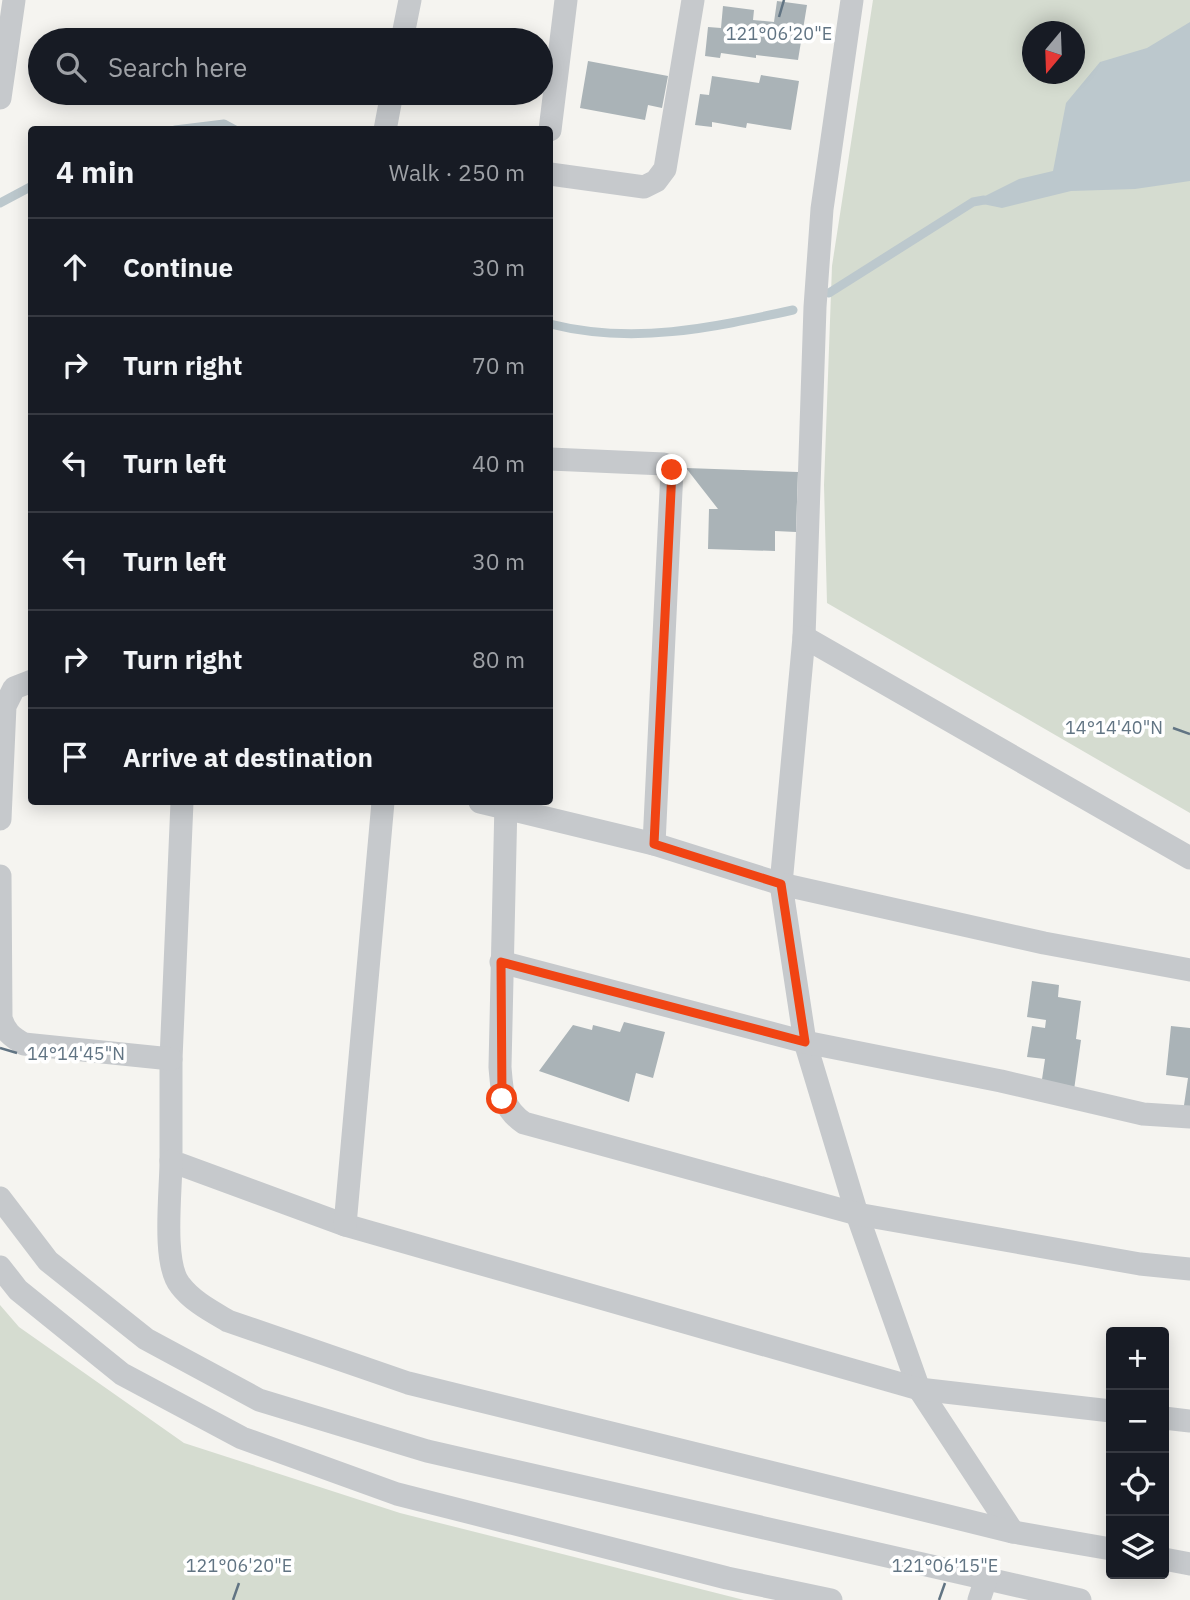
<!DOCTYPE html>
<meta charset="utf-8">
<style>
:root{--surface:#171b24;--page:#20242c;--text:#f1f3f6;--muted:#9ea1a6;--line:#363941}
body{margin:0;font-family:"IBM Plex Sans",sans-serif;background:var(--page);color:var(--text)}
.controls{position:absolute;right:21px;bottom:21px;display:grid;overflow:hidden;border-radius:7px;box-shadow:0 4px 18px #0003}
.controls button{width:63px;height:63px;display:grid;place-items:center;padding:0;border:0;border-bottom:2px solid var(--line);background:var(--surface);color:var(--text);font:35px sans-serif}
.compass{position:absolute;left:1022px;top:21px;width:63px;height:63px;border-radius:50%;background:var(--surface);box-shadow:0 4px 18px #0003;rotate:199deg}
.stop{position:absolute;width:21px;height:21px;margin:-16px;border:5px solid #f14413;border-radius:50%;background:#fff}
.stop.end{background:#f14413;border-color:#fff;box-shadow:0 2px 7px #0008}
.list{margin:0;padding:0;list-style:none}
h2{display:flex;justify-content:space-between;align-items:center;height:91px;margin:0;padding:0 28px;font-size:30px}
h2 small{font-size:23px;font-weight:400;color:var(--muted)}
.list li{display:grid;grid-template-columns:46px 1fr auto;gap:21px;align-items:center;box-sizing:border-box;height:98px;padding:0 28px;border-top:2px solid var(--line)}
.list b{display:block;font-size:26px;white-space:nowrap}
.list em{font-size:23px;font-style:normal;color:var(--muted)}
.icon{flex:none;width:38px;height:38px;fill:none;stroke:currentColor;stroke-width:2;stroke-linecap:round;stroke-linejoin:round}
.map{position:relative;flex:none;width:1190px;height:1600px;overflow:hidden}
.search{position:absolute;background:var(--surface);box-shadow:0 4px 18px #0003;left:28px;top:28px;width:525px;height:77px;display:flex;align-items:center;gap:18px;box-sizing:border-box;padding:0 24px;border-radius:38px;color:var(--muted);font-size:26px}
.panel{position:absolute;background:var(--surface);box-shadow:0 4px 18px #0003;left:28px;top:126px;width:525px;height:679px;border-radius:7px}
.map>svg:first-child{display:block}
.green{fill:#d5dcd0;fill-rule:evenodd}
.water{fill:#bcc8cd}
.lines{fill:none;stroke-linecap:round;stroke-linejoin:round}
.stream{stroke:#bcc8cd;stroke-width:9}
.building{fill:#aab3b7}
.minor{stroke:#c6c9cc;stroke-width:23}
.route{stroke:#f14413;stroke-width:9}
.ticks{fill:none;stroke:#617483;stroke-width:2.5}
.ticks-label{font-size:18px;text-anchor:middle;fill:#617483;stroke:#fff;stroke-width:7;stroke-linejoin:round;paint-order:stroke}
</style>
<div class="map">
<svg width="1190" height="1600" viewBox="0 0 1190 1600">
<rect width="100%" height="100%" fill="#f5f4f0"/>
<g class="green">
<path d="M873 0H1190V813L827 603 824 485 832 266ZM1032 32H1074V74H1032Z"/>
<path d="M0 1305 19 1327 184 1443 400 1513 744 1600H0Z"/>
</g>
<path class="water" d="M1190 22V181L1135 189 1071 191 1002 208 973 202 1019 179 1053 171 1066 103 1100 62 1147 48Z"/>
<g class="lines">
<g class="stream">
<path d="M175 130 224 124 235 130"/>
<path d="M0 203 32 186"/>
<path d="M829 293 973 202 984 200"/>
<path d="M550 324C633 345 711 328 793 310"/>
</g>
</g>
<g class="building">
<path d="M777 1 807 5 798 60 756 55V58L721 53 720 58 705 56 708 27 721 28 723 6 754 10 753 20 774 22Z"/>
<path d="M588 61 668 76 662 108 648 105 645 120 580 108Z"/>
<path d="M761 75 799 81 791 130 747 123 746 128 712 122V127L695 125 700 94 709 95 712 76 759 83Z"/>
<path d="M686 468 798 472 796 532 775 531V551L708 549 709 509H718Z"/>
<path d="M1032 981 1059 985 1058 997 1081 1001 1076 1039 1081 1040 1074 1090 1041 1086 1045 1059 1027 1057 1032 1026 1045 1028 1046 1020 1027 1017Z"/>
<path d="M624 1022 665 1032 653 1078 636 1073 629 1102 539 1071 573 1025 592 1030 593 1025 620 1032Z"/>
<path d="M1171 1026 1190 1028V1113L1183 1112 1188 1078 1166 1075Z"/>
</g>
<g class="lines">
<g class="minor">
<path d="M852 0 822 209 815 307 804 637 781 884 805 1042 857 1214 919 1389 1013 1532"/>
<path d="M402 40 410 0"/>
<path d="M0 98 14 0"/>
<path d="M385 130 392 93"/>
<path d="M550 130 566 0"/>
<path d="M550 174 644 187 656 181 665 169 693 0"/>
<path d="M550 459 664 464 672 470 654 844"/>
<path d="M804 637 1190 858"/>
<path d="M182 802 171 1059V1161L345 1225 919 1389 1111 1411"/>
<path d="M480 802 654 844 781 884 1044 943 1190 970"/>
<path d="M506 802 500 1067C502 1092 502 1108 524 1123L857 1214 1140 1264 1190 1269"/>
<path d="M0 819 5 706 14 688 32 681"/>
<path d="M0 876 1 1018C5 1032 12 1037 24 1044L171 1059"/>
<path d="M501 962 805 1042 1001 1081 1143 1114 1190 1117"/>
<path d="M171 1161C171 1191 162 1263 180 1285 192 1301 211 1311 228 1321L408 1383 1013 1532 1111 1549"/>
<path d="M0 1198 48 1261 146 1339 259 1400 427 1451 1080 1600"/>
<path d="M345 1225 383 802"/>
<path d="M0 1267 18 1290 122 1374 242 1438 397 1494 727 1578 831 1600"/>
<path d="M1164 1418 1190 1421"/>
<path d="M1164 1559 1190 1564"/>
<path d="M979 1600 986 1579"/>
</g>
</g>
<g class="lines">
<path class="route" d="M502 1099 501 962 805 1042 781 884 654 844 672 470"/>
</g>
<path class="ticks" d="M779 17 784 0M1173 728 1190 734M0 1048 17 1053M233 1600 239 1583M939 1600 945 1583"/>
<g class="ticks-label">
<text x="779" y="40">121°06'20"E</text>
<text x="1114" y="734">14°14'40"N</text>
<text x="76" y="1060">14°14'45"N</text>
<text x="239" y="1572">121°06'20"E</text>
<text x="945" y="1572">121°06'15"E</text>
</g>
</svg>
<div class="controls">
<button>+</button>
<button>−</button>
<button><svg class="icon" aria-label="locate" viewBox="0 0 24 24"><circle cx="12" cy="12" r="6"/><path d="M12 2v4M12 18v4M2 12h4M18 12h4"/></svg></button>
<button><svg class="icon" aria-label="layers" viewBox="0 0 24 24"><path d="M12 4l9 5-9 5-9-5zM3 14l9 5 9-5"/></svg></button>
</div>
<svg class="compass" viewBox="-18 -18 36 36"><path d="M0-13l5 13h-10z" fill="#e53935"/><path d="M0 13l5-13h-10z" fill="#9ea1a6"/></svg>
<div class="stop" style="left:502px;top:1099px"></div>
<div class="stop end" style="left:672px;top:470px"></div>
<div class="search"><svg class="icon" aria-label="search" viewBox="0 0 24 24"><circle cx="10" cy="10" r="6"/><path d="M15 15l6 6"/></svg>Search here</div>
<section class="panel">
<h2>4 min<small>Walk · 250 m</small></h2>
<ul class="list">
<li><svg class="icon" aria-label="ahead" viewBox="0 0 24 24"><path d="M12 20V5M6 11l6-6 6 6"/></svg><div><b>Continue</b></div><em>30 m</em></li>
<li><svg class="icon" aria-label="right" viewBox="0 0 24 24"><path d="M7 20v-9h11M14 6l5 5-5 5"/></svg><div><b>Turn right</b></div><em>70 m</em></li>
<li><svg class="icon" aria-label="left" viewBox="0 0 24 24"><path d="M17 20v-9H6M10 6l-5 5 5 5"/></svg><div><b>Turn left</b></div><em>40 m</em></li>
<li><svg class="icon" aria-label="left" viewBox="0 0 24 24"><path d="M17 20v-9H6M10 6l-5 5 5 5"/></svg><div><b>Turn left</b></div><em>30 m</em></li>
<li><svg class="icon" aria-label="right" viewBox="0 0 24 24"><path d="M7 20v-9h11M14 6l5 5-5 5"/></svg><div><b>Turn right</b></div><em>80 m</em></li>
<li><svg class="icon" aria-label="arrive" viewBox="0 0 24 24"><path d="M6 21V4h12l-3 4 3 4H6"/></svg><div><b>Arrive at destination</b></div></li>
</ul>
</section>
</div>
